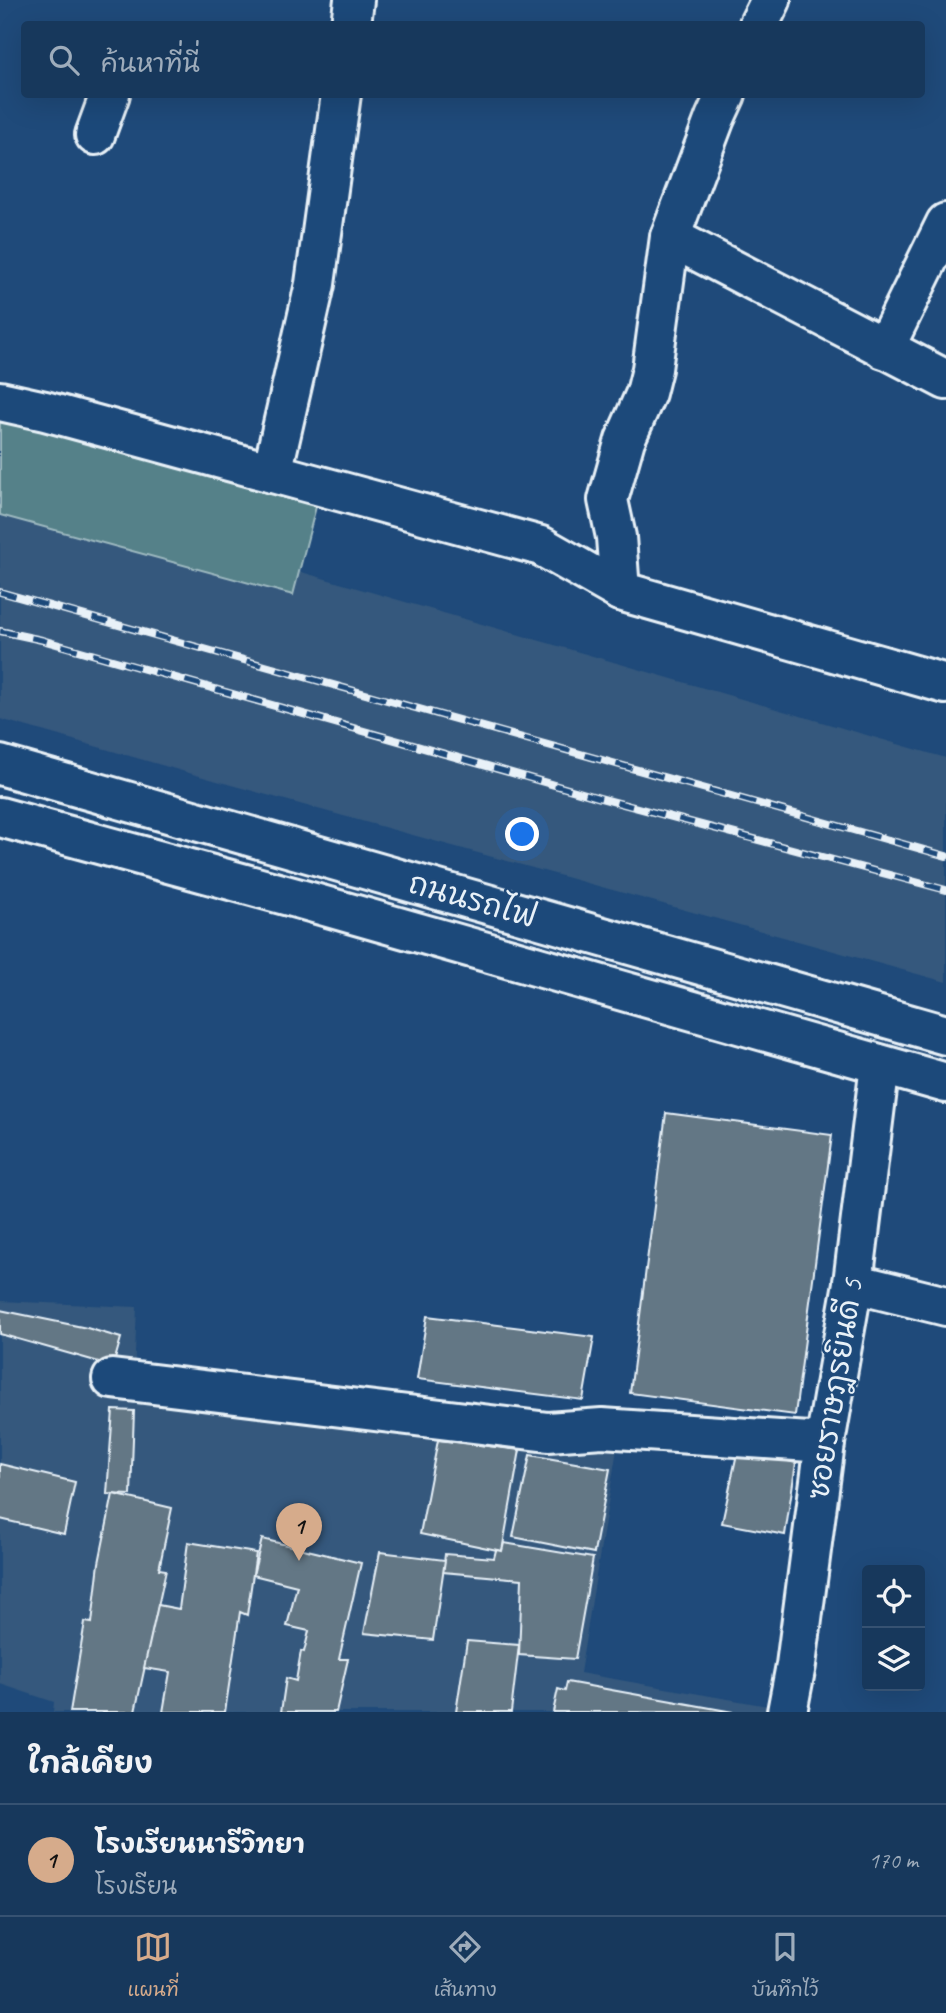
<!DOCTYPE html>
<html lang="th">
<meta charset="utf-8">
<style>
:root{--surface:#17385c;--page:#203f62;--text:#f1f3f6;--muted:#9eacbb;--line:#365272;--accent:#d6ab8b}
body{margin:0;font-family:Caveat,"Playpen Sans Thai",sans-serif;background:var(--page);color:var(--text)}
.controls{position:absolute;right:21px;bottom:21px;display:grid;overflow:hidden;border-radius:7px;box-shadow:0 7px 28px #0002}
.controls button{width:63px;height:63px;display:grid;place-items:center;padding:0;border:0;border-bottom:2px solid var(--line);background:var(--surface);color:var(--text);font:35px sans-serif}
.you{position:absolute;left:523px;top:835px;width:24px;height:24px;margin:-18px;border:5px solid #fff;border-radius:50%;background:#1a73e8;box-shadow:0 0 0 10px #1a73e833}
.badge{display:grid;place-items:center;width:46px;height:46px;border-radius:50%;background:var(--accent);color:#111;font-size:23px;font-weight:700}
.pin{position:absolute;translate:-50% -58px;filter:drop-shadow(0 2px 4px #0008)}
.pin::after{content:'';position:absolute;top:37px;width:24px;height:21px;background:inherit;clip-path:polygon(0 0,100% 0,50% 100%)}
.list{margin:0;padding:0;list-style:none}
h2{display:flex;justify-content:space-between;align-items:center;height:91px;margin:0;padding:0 28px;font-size:30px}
h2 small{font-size:23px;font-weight:400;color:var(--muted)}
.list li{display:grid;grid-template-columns:46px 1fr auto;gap:21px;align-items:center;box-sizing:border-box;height:112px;padding:0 28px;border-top:2px solid var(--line)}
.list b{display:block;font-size:26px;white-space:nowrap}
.list p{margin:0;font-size:23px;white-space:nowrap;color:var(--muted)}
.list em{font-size:23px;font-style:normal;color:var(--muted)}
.icon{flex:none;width:38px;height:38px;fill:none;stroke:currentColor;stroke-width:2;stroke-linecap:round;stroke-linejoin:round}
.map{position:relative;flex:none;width:946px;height:1712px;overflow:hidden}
.search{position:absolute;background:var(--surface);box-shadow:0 7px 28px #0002;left:21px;right:21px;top:21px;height:77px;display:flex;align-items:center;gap:18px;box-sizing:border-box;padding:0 24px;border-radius:7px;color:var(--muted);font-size:26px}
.sheet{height:203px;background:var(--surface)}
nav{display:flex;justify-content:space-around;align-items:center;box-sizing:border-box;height:98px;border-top:2px solid var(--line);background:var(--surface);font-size:19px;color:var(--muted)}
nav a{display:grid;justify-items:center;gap:4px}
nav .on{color:var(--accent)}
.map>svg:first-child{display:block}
.built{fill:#34587d}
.green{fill:#558189;stroke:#9eb9c0;stroke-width:2}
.building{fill:#647785;stroke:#e8f1f8;stroke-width:2}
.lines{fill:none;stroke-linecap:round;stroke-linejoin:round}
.minor-casing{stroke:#e8f1f8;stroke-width:44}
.minor{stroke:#1f4a7a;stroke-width:38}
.rail-casing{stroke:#e8f1f8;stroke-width:8}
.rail{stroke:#1f4a7a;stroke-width:5;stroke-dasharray:16;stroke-linecap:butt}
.labels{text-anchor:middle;stroke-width:5;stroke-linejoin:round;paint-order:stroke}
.street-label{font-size:30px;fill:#e8f1f8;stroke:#1f4a7a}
</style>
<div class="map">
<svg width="946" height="1712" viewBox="0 0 946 1712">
<rect width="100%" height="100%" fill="#1f4a7a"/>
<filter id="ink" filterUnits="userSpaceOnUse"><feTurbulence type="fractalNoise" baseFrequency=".0143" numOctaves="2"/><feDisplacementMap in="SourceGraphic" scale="14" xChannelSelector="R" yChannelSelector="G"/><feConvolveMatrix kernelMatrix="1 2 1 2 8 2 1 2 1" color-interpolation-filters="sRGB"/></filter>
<g filter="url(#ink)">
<g class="built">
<path d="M0 485 946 758V982L231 785 0 719Z"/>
<path d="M0 1301 137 1307 133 1399 617 1449 580 1673 774 1707 773 1712H53L54 1702 0 1684Z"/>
</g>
<path class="green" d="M0 416 318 499 293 595 0 515Z"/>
<g class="building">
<path d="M666 1113 832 1135 795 1415 630 1393Z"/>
<path d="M0 1310 87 1328 121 1338 113 1366 0 1334Z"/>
<path d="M427 1316 594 1337 583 1400 417 1379Z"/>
<path d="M113 1410 134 1411 131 1495 107 1494Z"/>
<path d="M438 1440 520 1450 502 1551 420 1534Z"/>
<path d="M738 1449 796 1463 785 1535 722 1523Z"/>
<path d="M530 1455 610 1469 594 1553 513 1537Z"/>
<path d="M0 1464 75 1482 64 1534 0 1519Z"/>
<path d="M113 1494 172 1508 159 1569 166 1570 135 1712H70L85 1622 92 1623 99 1563Z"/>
<path d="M262 1539 361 1563 339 1659H348L336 1712H281L286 1678 296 1681 301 1651 304 1652 309 1631 287 1626 297 1586 253 1575Z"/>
<path d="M188 1542 256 1553 247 1615 240 1612 225 1712H163L170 1672 144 1668 158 1605 179 1609Z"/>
<path d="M504 1543 593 1558 575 1659 519 1655 522 1579 443 1572 445 1554 494 1558 496 1550 502 1551Z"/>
<path d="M380 1552 445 1560 433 1640 364 1633Z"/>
<path d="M467 1641 519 1645 511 1712H456Z"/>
<path d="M567 1682 733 1712H553L558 1689 565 1691Z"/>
</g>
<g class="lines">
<g class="minor-casing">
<g id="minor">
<path d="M351 24 354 0"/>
<path d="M759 24 771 0"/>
<path d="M95 135 110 94"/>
<path d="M670 237 946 380"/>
<path d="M884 349 946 223"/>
<path d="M0 401 45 411 541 546 620 591 946 684"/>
<path d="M272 473 315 284 341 94"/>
<path d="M620 591 616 537 608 500 625 440 646 393 652 369 670 237 715 118 726 94"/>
<path d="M0 765 946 1035"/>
<path d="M0 817 300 899 946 1083"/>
<path d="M853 1283 946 1306"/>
<path d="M112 1379 548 1432 602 1428 825 1443"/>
<path d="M787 1712 796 1665 825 1443 853 1283 880 1065"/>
</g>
</g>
<use href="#minor" class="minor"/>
<g class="rail-casing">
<g id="rail">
<path d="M0 592 946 856"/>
<path d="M0 631 42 640 600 798 946 890"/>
</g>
</g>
<use href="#rail" class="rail"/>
</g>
</g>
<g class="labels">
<g class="street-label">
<text transform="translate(473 900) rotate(16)" y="10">ถนนรถไฟ</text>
<text transform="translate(835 1389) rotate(-81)" y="10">ซอยราษฎรยินดี 5</text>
</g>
</g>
</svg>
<div class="controls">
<button><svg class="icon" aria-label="locate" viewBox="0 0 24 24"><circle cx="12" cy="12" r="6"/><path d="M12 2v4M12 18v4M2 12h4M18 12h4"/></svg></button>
<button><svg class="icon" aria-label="layers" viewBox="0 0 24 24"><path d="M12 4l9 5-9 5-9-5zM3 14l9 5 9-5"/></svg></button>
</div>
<div class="you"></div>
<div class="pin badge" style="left:299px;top:1561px">1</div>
<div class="search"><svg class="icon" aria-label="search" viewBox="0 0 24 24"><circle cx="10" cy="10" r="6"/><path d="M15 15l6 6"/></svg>ค้นหาที่นี่</div>
</div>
<section class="sheet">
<h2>ใกล้เคียง<small></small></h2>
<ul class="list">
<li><span class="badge">1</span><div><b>โรงเรียนนารีวิทยา</b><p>โรงเรียน</p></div><em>170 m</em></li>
</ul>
</section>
<nav>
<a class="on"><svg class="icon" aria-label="map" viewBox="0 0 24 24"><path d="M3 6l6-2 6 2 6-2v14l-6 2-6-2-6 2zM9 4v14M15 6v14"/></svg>แผนที่</a>
<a><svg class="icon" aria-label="directions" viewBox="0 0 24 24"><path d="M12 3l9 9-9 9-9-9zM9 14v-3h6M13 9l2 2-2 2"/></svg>เส้นทาง</a>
<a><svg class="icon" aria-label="saved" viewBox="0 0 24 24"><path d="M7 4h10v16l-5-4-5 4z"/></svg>บันทึกไว้</a>
</nav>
